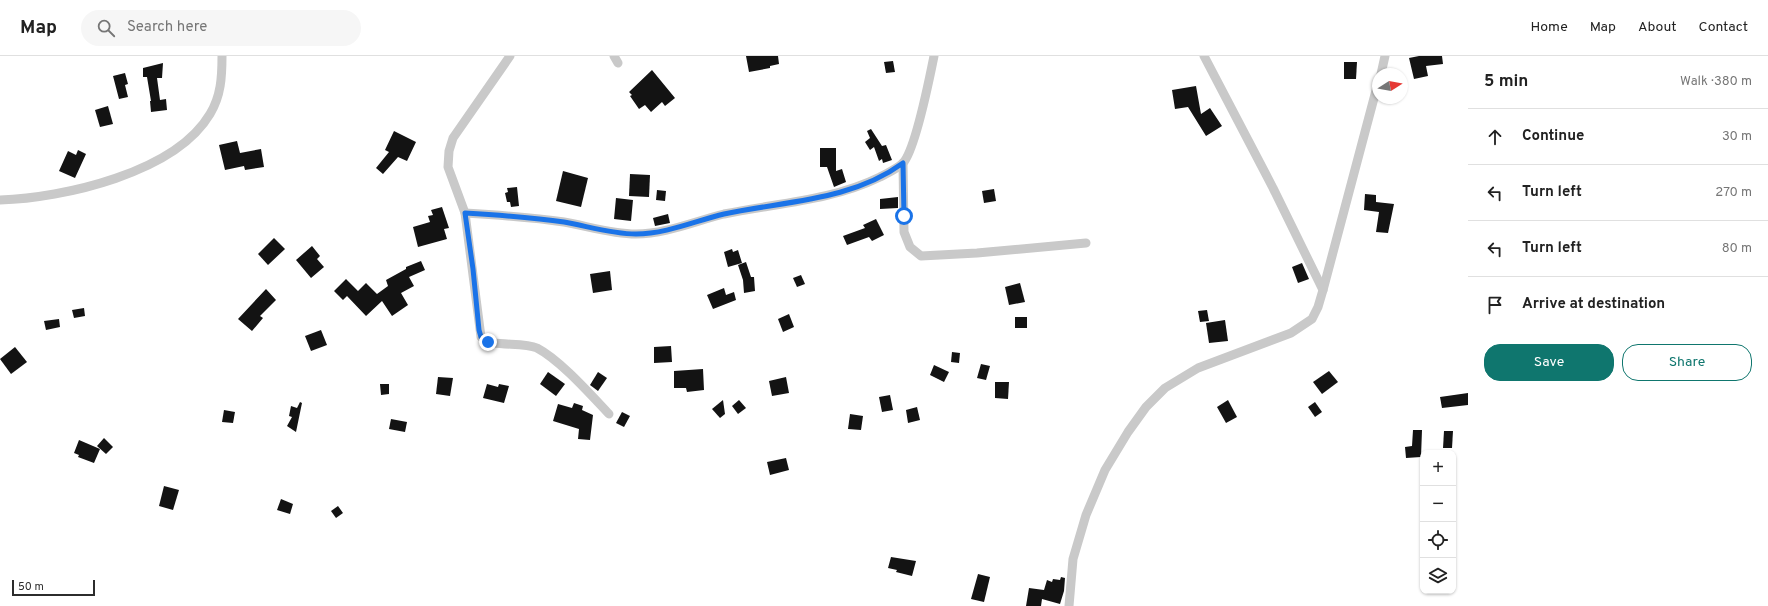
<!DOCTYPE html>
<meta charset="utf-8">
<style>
:root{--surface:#fff;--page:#f6f6f6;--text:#222;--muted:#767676;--line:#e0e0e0;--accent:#0f766e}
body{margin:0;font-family:Overpass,sans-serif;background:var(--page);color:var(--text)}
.controls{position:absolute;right:12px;bottom:12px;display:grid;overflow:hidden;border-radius:8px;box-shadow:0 1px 3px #0004}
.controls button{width:36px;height:36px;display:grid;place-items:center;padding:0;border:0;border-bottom:1px solid var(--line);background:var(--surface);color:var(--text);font:20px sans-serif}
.compass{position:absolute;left:1372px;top:12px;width:36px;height:36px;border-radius:50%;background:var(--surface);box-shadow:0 1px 3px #0004;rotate:79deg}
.scale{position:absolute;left:12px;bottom:10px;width:83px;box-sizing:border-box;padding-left:4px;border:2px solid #2c2c2c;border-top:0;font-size:11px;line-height:14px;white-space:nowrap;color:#2c2c2c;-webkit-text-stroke:3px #fff;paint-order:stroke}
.stop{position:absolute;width:12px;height:12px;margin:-9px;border:3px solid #1a73e8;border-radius:50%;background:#fff}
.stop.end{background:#1a73e8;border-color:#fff;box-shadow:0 1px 4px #0008}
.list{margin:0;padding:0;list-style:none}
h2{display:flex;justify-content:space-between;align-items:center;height:52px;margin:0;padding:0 16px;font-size:17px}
h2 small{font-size:13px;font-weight:400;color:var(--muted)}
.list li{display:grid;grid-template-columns:26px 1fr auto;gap:12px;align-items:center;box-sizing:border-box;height:56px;padding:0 16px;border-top:1px solid var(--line)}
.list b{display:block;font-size:15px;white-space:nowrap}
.list em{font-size:13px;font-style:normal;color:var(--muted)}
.actions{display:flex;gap:8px;padding:12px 16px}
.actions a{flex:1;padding:9px 0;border:1px solid var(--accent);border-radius:16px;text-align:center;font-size:14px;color:var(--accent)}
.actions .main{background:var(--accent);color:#fff}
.icon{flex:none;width:22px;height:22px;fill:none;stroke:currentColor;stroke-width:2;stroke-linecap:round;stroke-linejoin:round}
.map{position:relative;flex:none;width:1468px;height:550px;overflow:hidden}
header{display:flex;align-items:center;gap:24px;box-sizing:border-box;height:56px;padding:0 20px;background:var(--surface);border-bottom:1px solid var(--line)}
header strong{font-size:19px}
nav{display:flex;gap:22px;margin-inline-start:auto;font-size:14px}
.search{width:280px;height:36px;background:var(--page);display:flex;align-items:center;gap:10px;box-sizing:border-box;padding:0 14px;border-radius:22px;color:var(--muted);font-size:15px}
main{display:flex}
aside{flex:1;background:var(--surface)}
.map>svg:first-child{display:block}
.building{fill:#131313}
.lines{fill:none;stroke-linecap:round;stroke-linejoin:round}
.minor{stroke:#c9c9c9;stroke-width:9}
.route{stroke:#1a73e8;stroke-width:5}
</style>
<header>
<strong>Map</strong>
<div class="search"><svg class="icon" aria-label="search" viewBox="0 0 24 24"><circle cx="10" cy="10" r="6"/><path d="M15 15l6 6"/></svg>Search here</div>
<nav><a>Home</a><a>Map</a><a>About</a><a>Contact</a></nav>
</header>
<main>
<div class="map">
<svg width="1468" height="550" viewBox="0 0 1468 550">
<rect width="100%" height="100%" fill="#fff"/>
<g class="building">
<path d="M746 0H778L779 8 770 10V12L749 16Z"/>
<path d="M1419 0H1442L1443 8 1426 10 1428 20 1414 23 1409 2Z"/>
<path d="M893 5 895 16 886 17 884 6Z"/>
<path d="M1344 6H1357L1356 23H1344Z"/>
<path d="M163 7 162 22H157L160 44 166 43 167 54 151 56 150 45H151L147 21H143V12Z"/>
<path d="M652 14 675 42 665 50 662 46 651 56 645 49 639 53 630 40 632 39 629 36Z"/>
<path d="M125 17 128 28 125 29 128 41 119 43 113 20Z"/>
<path d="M1196 30 1201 58 1210 52 1222 70 1206 80 1188 51 1175 53 1172 34Z"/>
<path d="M108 50 113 68 100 71 95 54Z"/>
<path d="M871 73 882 90 886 89 892 104 883 107 882 103 879 105 874 91 870 94 865 86 870 82 867 75Z"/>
<path d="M394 75 416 86 407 105 398 101 383 118 376 112 389 96 385 94Z"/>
<path d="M237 85 240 97 261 93 264 111 245 114 244 110 225 114 219 89Z"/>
<path d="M820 92H836V115L842 113 846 126 834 131 827 111H820Z"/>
<path d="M78 94 86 98 75 122 59 115 68 95 76 99Z"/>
<path d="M563 115 588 122 581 151 556 145Z"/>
<path d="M630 118 650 119 649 141 629 140Z"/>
<path d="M517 131 519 150 511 151 510 146H507L505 137 508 136 507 132Z"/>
<path d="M994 133 996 145 984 147 982 135Z"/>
<path d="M657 134 666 135 665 145 656 144Z"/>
<path d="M1365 138 1376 139V146L1394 148 1388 177 1376 176 1379 156 1364 154Z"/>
<path d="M898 141V152L880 153V143Z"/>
<path d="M616 142 633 144 631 165 614 163Z"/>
<path d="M442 151 449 172 444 173 447 183 418 191 413 171 430 166 428 160 433 159 431 154Z"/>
<path d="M668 158 670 167 655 170 653 162Z"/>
<path d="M876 163 884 179 872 185 869 181 847 189 843 180 865 172 863 169Z"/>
<path d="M274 182 285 193 268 209 258 198Z"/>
<path d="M312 190 320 200 317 203 324 211 311 222 296 204Z"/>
<path d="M732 193 733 196 738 194 742 207 728 211 724 196Z"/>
<path d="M421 205 425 214 409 221 414 230 401 237 408 249 392 260 382 245 366 260 347 240 343 244 334 235 346 223 358 235 366 227 377 238 388 230 386 224 406 213V211Z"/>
<path d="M746 206 751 221H754L755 235 744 237 743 224 738 209Z"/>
<path d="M1302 207 1309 223 1298 227 1292 211Z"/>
<path d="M610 215 612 234 593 237 590 218Z"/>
<path d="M801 219 805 228 797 231 793 222Z"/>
<path d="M1020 227 1025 246 1009 249 1005 231Z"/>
<path d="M724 232 726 239 734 236 736 244 713 253 707 239Z"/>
<path d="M266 233 276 244 260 260 263 262 252 275 238 263Z"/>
<path d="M84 252 85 260 74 262 72 254Z"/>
<path d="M1207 254 1209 265 1200 266 1198 255Z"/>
<path d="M789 258 794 271 783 276 778 263Z"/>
<rect x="1015" y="261" width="12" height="11"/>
<path d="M59 263 60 271 46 274 44 265Z"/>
<path d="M1225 264 1228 285 1209 287 1206 267Z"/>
<path d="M321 274 327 289 311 295 305 280Z"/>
<path d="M671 290 672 306 654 307V291Z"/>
<path d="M15 291 27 306 11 318 0 303Z"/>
<path d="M952 296 960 297 959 307 951 306Z"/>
<path d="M981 308 990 310 986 324 977 322Z"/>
<path d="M934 309 949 316 944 326 930 319Z"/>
<path d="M703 313 704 334 687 336 686 332H674V315Z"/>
<path d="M1329 315 1338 326 1322 338 1313 326Z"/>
<path d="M548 316 565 328 556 340 540 328Z"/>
<path d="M598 316 607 322 598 335 590 329Z"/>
<path d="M438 321 453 322 450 340 436 338Z"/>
<path d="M786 321 789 337 772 340 769 325Z"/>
<path d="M995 326H1009L1008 343 995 342Z"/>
<path d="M380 328H389V338L381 339Z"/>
<path d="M487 328 498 331 499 328 509 330 504 347 483 342Z"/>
<path d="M1468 337V349L1442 352 1440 341Z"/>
<path d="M890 339 893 354 882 356 879 341Z"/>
<path d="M723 344 725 358 720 362 712 353Z"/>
<path d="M739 344 746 352 738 358 732 350Z"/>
<path d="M1228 344 1237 361 1226 367 1217 351Z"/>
<path d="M300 346 302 347 296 376 287 370 292 361 289 360 291 350 297 352Z"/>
<path d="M1315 346 1322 356 1315 361 1308 351Z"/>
<path d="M574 347 583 350 582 354 593 359 590 384 578 383 579 373 553 365 558 348 572 352Z"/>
<path d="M917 351 920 364 908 367 906 354Z"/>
<path d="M224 354 235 356 233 367 222 366Z"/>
<path d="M622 356 630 360 624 371 616 367Z"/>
<path d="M850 358 863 360 861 374 848 373Z"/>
<path d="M391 363 407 366 405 376 389 373Z"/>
<path d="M1413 374H1422L1421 401 1406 402 1405 391 1412 390Z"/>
<path d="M1444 375H1453L1452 392H1443Z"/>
<path d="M104 382 113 391 106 398 97 390Z"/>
<path d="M79 384 100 393 94 407 78 401 79 399 74 397Z"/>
<path d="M786 402 789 414 770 419 767 406Z"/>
<path d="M164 430 179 434 173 454 159 450Z"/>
<path d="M281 443 293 448 290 458 277 454Z"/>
<path d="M338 450 343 457 336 462 331 455Z"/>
<path d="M891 501 916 505 912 520 896 516 897 514 888 512Z"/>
<path d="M978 518 990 521 984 546 971 543Z"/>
<path d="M1061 521 1065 522 1064 535 1060 548 1042 543 1041 550H1026L1029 532 1044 534 1047 524 1052 526 1053 523 1060 524Z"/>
</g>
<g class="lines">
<g class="minor">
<path d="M510 0 453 82 449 95 448 111 465 157 481 281C490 292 522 285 537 292 560 304 590 338 609 358"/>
<path d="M614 0 618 7"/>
<path d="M1204 0 1273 132 1323 234"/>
<path d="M1381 18 1385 0"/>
<path d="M903 107 904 176 910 191 921 200 977 197 1086 187"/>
<path d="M0 144C63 142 175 117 210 58 221 40 222 21 222 0"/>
<path d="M465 157C498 159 531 161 564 166 587 170 612 178 636 178 666 178 695 165 724 158 777 147 831 145 880 121 887 117 897 113 903 107 915 94 930 20 934 0"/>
<path d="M1069 550 1073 503 1086 459 1105 414 1128 376 1146 351 1165 332 1198 312 1291 277 1312 263 1318 251 1323 234 1378 27"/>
</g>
</g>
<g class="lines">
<path class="route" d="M488 286 481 281 479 274 473 213 465 157C498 159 531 161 564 166 587 170 612 178 636 178 666 178 695 165 724 158 785 145 851 145 903 107L904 160"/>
</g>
</svg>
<div class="controls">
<button>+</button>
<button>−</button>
<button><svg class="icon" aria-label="locate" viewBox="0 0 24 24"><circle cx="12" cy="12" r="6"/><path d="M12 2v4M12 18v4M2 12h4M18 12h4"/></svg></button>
<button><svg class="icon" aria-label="layers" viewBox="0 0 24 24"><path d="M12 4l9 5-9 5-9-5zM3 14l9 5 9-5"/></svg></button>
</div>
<svg class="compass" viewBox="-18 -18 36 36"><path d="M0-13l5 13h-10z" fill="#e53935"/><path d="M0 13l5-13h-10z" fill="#767676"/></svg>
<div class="scale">50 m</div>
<div class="stop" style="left:904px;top:160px"></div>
<div class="stop end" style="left:488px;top:286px"></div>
</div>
<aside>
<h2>5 min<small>Walk · 380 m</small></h2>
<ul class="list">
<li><svg class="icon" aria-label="ahead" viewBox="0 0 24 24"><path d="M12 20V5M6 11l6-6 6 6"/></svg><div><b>Continue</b></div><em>30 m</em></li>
<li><svg class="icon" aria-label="left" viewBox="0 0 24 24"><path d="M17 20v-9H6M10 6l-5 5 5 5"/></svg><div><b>Turn left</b></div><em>270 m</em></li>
<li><svg class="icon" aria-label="left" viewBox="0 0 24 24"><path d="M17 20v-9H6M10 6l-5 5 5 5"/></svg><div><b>Turn left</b></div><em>80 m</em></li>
<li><svg class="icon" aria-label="arrive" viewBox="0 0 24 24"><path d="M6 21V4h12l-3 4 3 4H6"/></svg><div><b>Arrive at destination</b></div></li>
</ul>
<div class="actions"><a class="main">Save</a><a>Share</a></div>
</aside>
</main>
